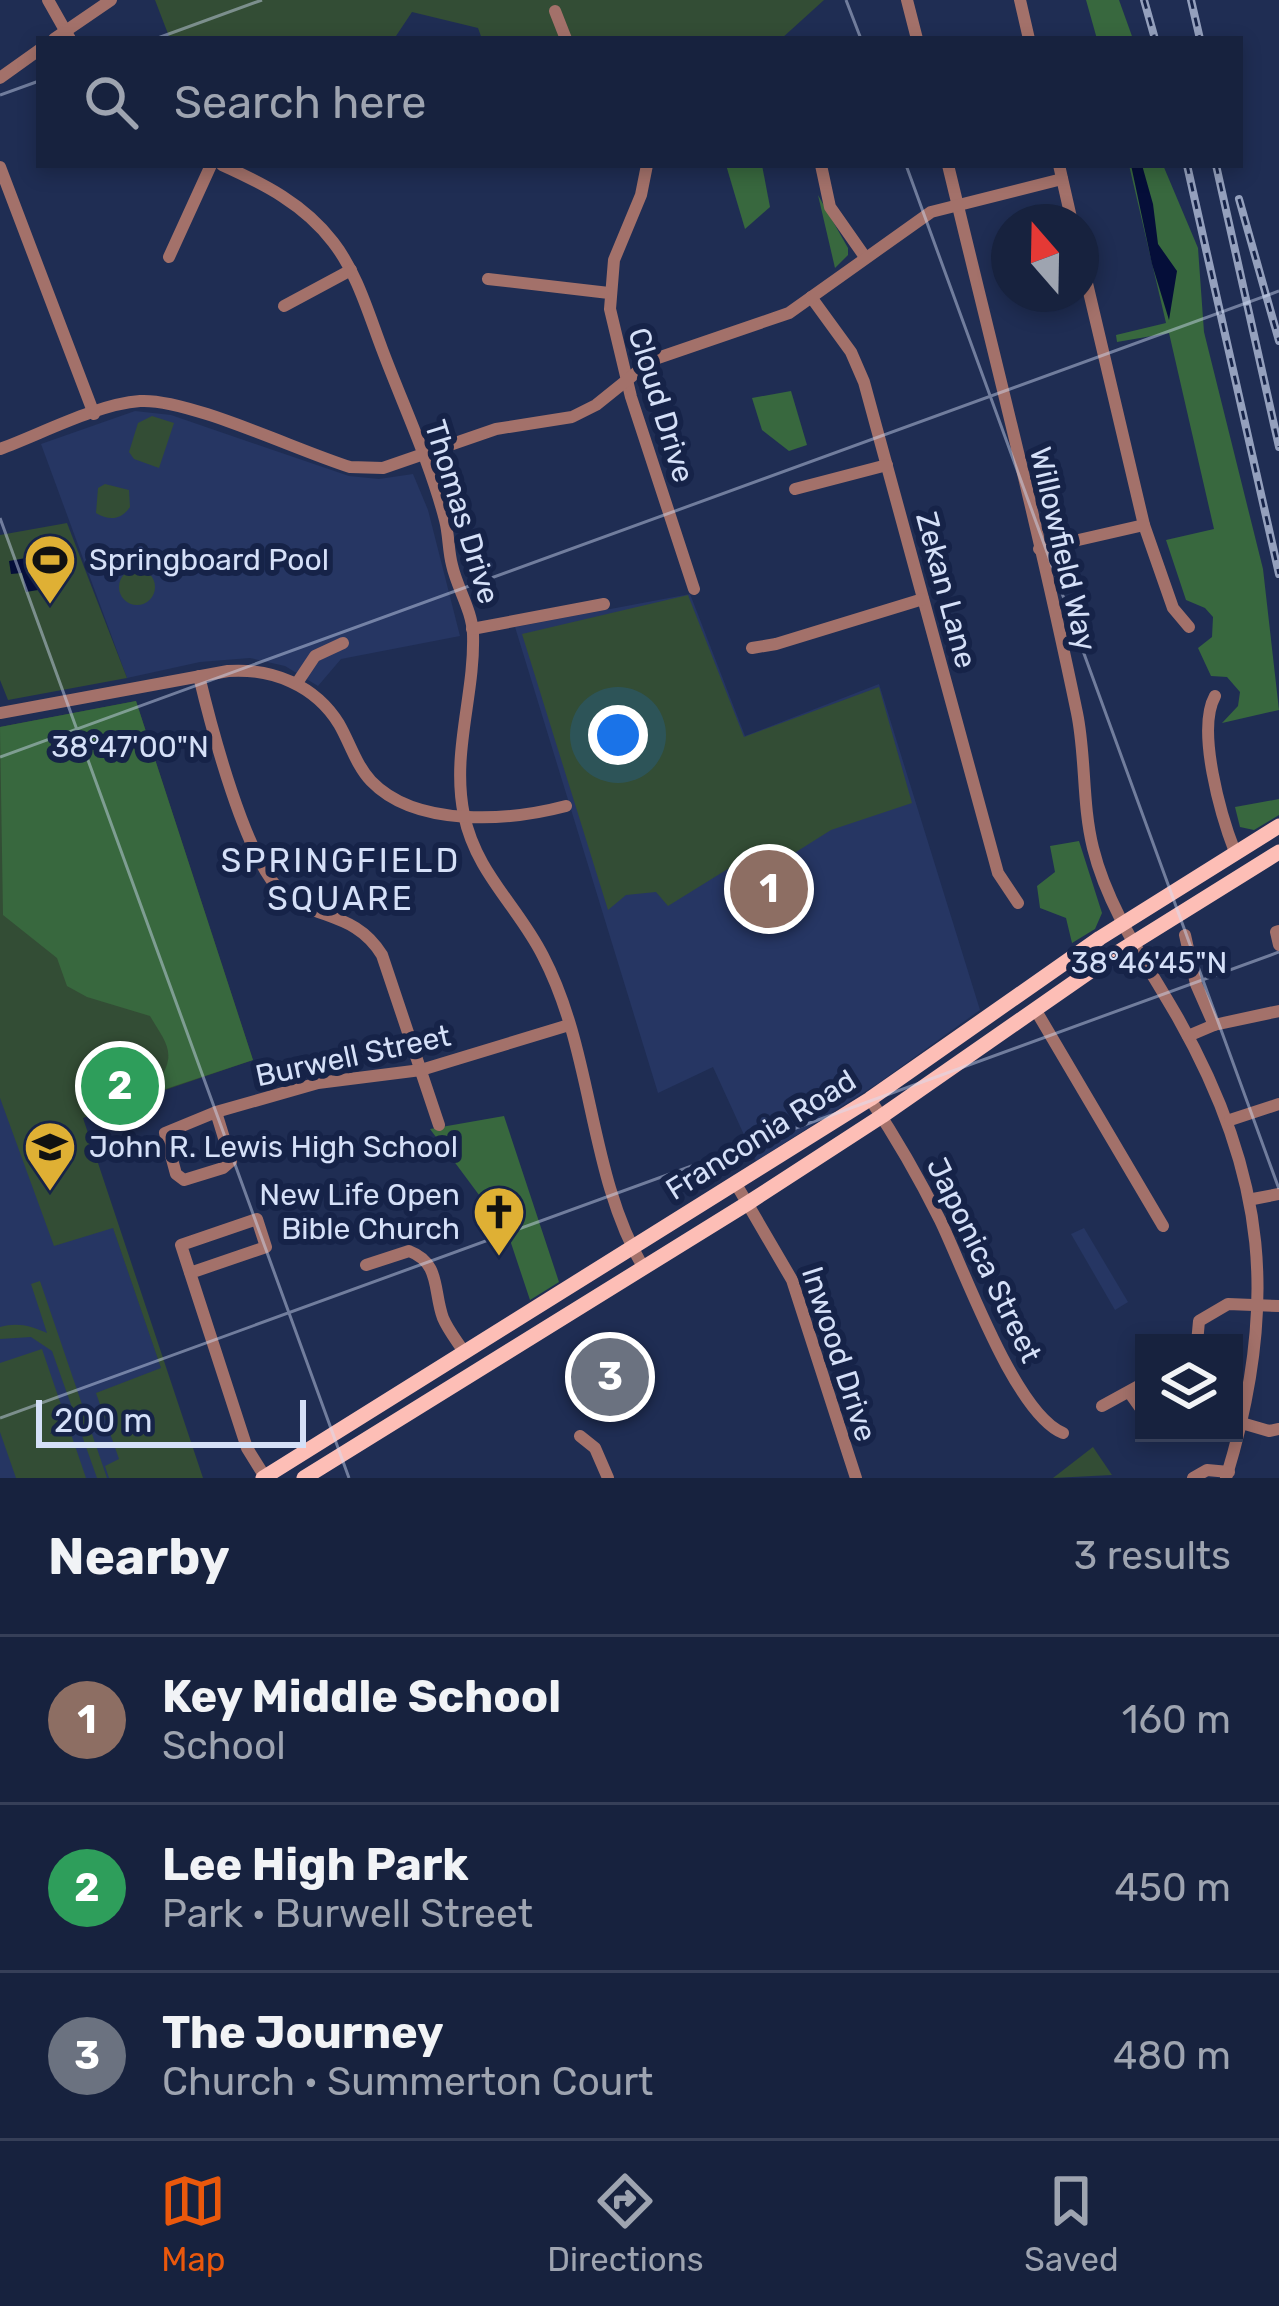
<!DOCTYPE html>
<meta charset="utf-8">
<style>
:root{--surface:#17223e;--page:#242f49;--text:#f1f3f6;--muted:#9ea4b0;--line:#363f58;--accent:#ea580c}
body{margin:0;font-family:Rubik,sans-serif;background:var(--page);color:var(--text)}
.controls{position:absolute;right:36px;bottom:36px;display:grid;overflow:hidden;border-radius:0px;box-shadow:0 6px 18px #0003}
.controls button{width:108px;height:108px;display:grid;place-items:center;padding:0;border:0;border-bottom:3px solid var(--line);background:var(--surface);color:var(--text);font:60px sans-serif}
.compass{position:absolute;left:991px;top:204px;width:108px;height:108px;border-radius:50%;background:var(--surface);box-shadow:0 6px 18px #0003;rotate:340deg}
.scale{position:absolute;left:36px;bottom:30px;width:270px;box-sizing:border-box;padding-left:12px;border:6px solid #d5e0f8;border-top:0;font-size:33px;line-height:42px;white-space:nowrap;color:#d5e0f8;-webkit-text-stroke:9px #162348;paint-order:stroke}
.you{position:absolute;left:618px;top:735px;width:42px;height:42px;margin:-30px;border:9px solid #fff;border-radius:50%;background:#1a73e8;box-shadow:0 0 0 18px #1a73e833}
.badge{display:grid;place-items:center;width:78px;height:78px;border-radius:50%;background:var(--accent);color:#fff;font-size:39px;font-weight:700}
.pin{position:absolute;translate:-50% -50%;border:6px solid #fff;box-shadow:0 3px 12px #0006}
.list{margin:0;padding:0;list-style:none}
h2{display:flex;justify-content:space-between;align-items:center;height:156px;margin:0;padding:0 48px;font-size:51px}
h2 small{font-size:39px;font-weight:400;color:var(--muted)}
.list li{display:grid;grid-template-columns:78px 1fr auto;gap:36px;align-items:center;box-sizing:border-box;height:168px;padding:0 48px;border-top:3px solid var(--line)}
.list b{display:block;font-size:45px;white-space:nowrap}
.list p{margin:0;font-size:39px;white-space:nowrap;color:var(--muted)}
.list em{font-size:39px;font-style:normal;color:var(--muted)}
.icon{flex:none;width:66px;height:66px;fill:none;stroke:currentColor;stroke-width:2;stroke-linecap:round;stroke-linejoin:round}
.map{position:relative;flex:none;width:1279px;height:1478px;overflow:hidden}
.search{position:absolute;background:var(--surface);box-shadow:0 6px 18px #0003;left:36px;right:36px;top:36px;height:132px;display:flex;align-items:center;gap:30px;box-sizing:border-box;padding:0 42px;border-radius:0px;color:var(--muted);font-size:45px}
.sheet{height:660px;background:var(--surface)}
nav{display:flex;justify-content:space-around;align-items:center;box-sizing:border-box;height:168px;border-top:3px solid var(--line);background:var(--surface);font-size:33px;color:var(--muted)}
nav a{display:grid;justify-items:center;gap:6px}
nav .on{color:var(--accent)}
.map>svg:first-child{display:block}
.built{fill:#263663}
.green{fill:#334d35}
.forest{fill:#38683e}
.water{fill:#050e39}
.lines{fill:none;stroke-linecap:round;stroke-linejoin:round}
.minor{stroke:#a3716a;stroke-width:12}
.major{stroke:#fdbeb6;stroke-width:15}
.rail-casing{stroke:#94a0bd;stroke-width:8}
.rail{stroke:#162348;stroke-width:3;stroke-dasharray:9;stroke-linecap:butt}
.ticks{fill:none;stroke:#d5e0f8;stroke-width:3;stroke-opacity:0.45}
.labels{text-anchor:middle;stroke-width:12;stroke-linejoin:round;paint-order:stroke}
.street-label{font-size:30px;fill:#d5e0f8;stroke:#162348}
.poi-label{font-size:30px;fill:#d5e0f8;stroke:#162348;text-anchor:start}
.neighbourhood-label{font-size:33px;letter-spacing:3px;fill:#d5e0f8;stroke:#162348}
.ticks-label{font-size:30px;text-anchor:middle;fill:#d5e0f8;stroke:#162348;stroke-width:12;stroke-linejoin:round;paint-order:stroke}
</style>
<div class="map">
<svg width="1279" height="1478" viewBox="0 0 1279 1478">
<rect width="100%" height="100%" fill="#1f2d53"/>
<g class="built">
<path d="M135 411 171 415 349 476 379 479 413 474 428 510 460 636 341 659 318 686 285 666 250 658 200 662 127 678 41 444Z"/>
<path d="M690 594 745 736 879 684 980 1010 880 1082 756 1161 713 1067 658 1093 515 627Z"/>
<path d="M36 1002 199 1478H0V1018Z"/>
<path d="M1084 1228 1128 1302 1115 1310 1071 1234Z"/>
</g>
<g class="green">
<path d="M155 0H824L781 39H482L478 28 412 12 394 39H170Z"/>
<path d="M152 416 174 423 159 468 134 459 129 452 138 423Z"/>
<path d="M105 484 129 490 130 507C121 520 109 521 96 513L98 488Z"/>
<path d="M67 523 127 678 8 700 0 680V535Z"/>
<circle cx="137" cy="587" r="18"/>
<path d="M688 595 744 737 879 687 912 803 831 830 777 864 765 846 668 906 656 892 626 895 608 910 522 634Z"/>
<path d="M136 701 253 1060 83 1118 203 1478H109L105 1466 119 1459 96 1393 161 1368 113 1228 54 1246 0 1098V727Z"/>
<path d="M40 1281 107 1478H97L52 1351 31 1337 0 1339V1327C18 1322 31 1326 47 1333L31 1284Z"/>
<path d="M42 1349 86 1478H16L0 1432V1363Z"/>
<path d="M1093 1447 1112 1475 1053 1478Z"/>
</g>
<g class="forest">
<path d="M1086 0H1119L1133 39H1097Z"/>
<path d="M726 165H762L770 207 745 229Z"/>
<path d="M1129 165H1163L1198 248 1204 332 1263 569 1279 710 1222 723 1238 706 1240 692 1227 677 1211 676 1198 648 1212 637 1213 617 1205 608 1186 600 1166 540 1214 529 1169 333 1117 342 1116 335 1166 323Z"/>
<path d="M818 195 848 248V255L835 268Z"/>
<path d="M791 391 807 445 789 451 762 430 752 398Z"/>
<path d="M136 701 253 1060 96 1112 90 1098 161 1077C177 1052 164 1040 150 1016L87 997 67 986 57 958 3 915 0 727Z"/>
<path d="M1279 799V815L1254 830 1240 827 1235 807Z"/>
<path d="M1079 841 1102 913 1095 929 1072 943 1066 918 1040 908 1037 886 1055 872 1050 846Z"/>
<path d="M504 1116 559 1282 530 1300 508 1234 430 1129Z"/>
</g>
<g class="water">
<path d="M1131 165H1142L1153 204 1158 244 1177 271 1169 320 1152 264Z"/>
<path d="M37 556 41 577H48L50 588 26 592 22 573 11 574 9 561Z"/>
</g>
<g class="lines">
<g class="minor">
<path d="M48 0 70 39"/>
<path d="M907 0 917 39"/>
<path d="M1020 0 1029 39"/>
<path d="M555 11 566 39"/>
<path d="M54 39 111 0"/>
<path d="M0 78 39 50"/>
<path d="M222 165C264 184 304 204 333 242 357 273 368 312 382 349 403 405 430 462 445 520 449 535 448 550 452 565 457 588 472 610 473 634 475 695 451 753 464 815 476 873 518 906 543 956 594 1054 588 1173 643 1267"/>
<path d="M647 165 641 195 614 260 610 309 631 397 694 589"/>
<path d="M821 165 830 207 865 257"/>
<path d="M948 165C992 347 1039 530 1077 713 1086 757 1082 804 1093 848 1108 909 1147 964 1178 1018 1267 1175 1279 1306 1226 1478"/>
<path d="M1059 165 1072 222"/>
<path d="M0 167 94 414"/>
<path d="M169 257 211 165"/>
<path d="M1081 258 1144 525 1173 608 1189 627"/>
<path d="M488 279 609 293"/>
<path d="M811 297 851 352 864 382 998 873 1018 903"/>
<path d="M284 306 351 270"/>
<path d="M0 449C41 434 97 404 140 401 188 398 298 451 350 467L383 468 496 429 572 417 596 405 652 360 789 313 931 212 1062 179"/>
<path d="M795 489 887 465"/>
<path d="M1039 549 1144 525"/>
<path d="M472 629 604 604"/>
<path d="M752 648 776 644 923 599"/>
<path d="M199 676C211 726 246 861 282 892 316 921 355 911 382 955L439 1125"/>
<path d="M297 683 315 656 343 643"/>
<path d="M1215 696C1196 730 1221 816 1235 852"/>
<path d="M0 713 228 671C272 668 315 685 339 724 350 743 356 765 371 781 416 828 509 821 566 806"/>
<path d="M1279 931 1276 932 1279 945"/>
<path d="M1185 935 1196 984 1214 1025"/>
<path d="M1035 1009 1163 1226"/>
<path d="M1188 1036 1214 1025 1279 1011"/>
<path d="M870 1099C896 1138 919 1178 940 1220 964 1269 1015 1414 1063 1433"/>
<path d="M216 1112 318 1083 421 1070 569 1025"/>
<path d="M216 1112 231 1161 223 1168 184 1180 176 1174 165 1133Z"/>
<path d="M1230 1120 1279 1104"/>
<path d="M736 1184 792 1280 856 1478"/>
<path d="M1253 1199 1279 1194"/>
<path d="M366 1265 409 1251C441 1263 433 1291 443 1318 448 1330 457 1341 464 1352"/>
<path d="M190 1273 266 1247 257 1219 181 1245 247 1448 265 1477"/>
<path d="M1197 1343 1199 1321 1228 1304 1279 1306"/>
<path d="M1129 1392 1144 1413"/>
<path d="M1102 1406 1144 1383"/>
<path d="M1245 1424 1269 1431 1279 1429"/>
<path d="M1157 1433 1160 1436"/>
<path d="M580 1436 595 1448 608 1478"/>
<path d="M1193 1478 1207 1470 1229 1472"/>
</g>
<g class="major">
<path d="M263 1478 870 1099 1100 938 1279 826"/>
<path d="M304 1478 748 1203 882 1116 1112 956 1279 852"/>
</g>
<g class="rail-casing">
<g id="rail">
<path d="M1144 0 1155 39"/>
<path d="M1191 0 1200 39"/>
<path d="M1187 165 1279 574"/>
<path d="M1216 165 1279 447"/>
<path d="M1239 199 1279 341"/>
</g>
</g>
<use href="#rail" class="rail"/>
</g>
<path class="ticks" d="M846 0 861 39M155 39 262 0M0 95 39 81M906 165 1279 1189M0 518 349 1478M0 757 1279 291M0 1418 1279 952"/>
<defs>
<g id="stadium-pin" transform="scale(2.7)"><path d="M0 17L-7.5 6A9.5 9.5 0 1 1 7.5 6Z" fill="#dfb034" stroke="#162348"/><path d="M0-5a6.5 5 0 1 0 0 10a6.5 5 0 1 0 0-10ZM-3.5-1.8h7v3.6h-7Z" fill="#111"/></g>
<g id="school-pin" transform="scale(2.7)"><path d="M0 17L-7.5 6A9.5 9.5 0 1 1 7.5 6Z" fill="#dfb034" stroke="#162348"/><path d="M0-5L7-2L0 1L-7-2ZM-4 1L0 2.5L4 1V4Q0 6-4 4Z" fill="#111"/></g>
<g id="church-pin" transform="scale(2.7)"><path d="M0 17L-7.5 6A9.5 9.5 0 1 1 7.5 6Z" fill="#dfb034" stroke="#162348"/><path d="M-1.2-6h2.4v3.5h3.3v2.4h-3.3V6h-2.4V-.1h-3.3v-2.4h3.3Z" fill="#111"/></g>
</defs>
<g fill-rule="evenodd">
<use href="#stadium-pin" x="50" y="560"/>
<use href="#school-pin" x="50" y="1147"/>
<use href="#church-pin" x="499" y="1212"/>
</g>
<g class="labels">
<g class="street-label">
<text transform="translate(661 405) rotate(73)" y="10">Cloud Drive</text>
<text transform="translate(462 512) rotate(73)" y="10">Thomas Drive</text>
<text transform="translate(1063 549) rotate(77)" y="10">Willowfield Way</text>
<text transform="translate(946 590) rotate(75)" y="10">Zekan Lane</text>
<text transform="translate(353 1056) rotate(-12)" y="10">Burwell Street</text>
<text transform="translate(761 1135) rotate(-32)" y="10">Franconia Road</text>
<text transform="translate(984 1260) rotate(64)" y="10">Japonica Street</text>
<text transform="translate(839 1354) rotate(72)" y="10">Inwood Drive</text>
</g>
<g class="poi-label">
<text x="89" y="570">Springboard Pool</text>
<text x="89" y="1157">John R. Lewis High School</text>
<text x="460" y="1205" text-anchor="end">New Life Open<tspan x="460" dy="34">Bible Church</tspan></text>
</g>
<g class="neighbourhood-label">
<text x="341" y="872">SPRINGFIELD<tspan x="341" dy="38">SQUARE</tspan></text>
</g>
</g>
<g class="ticks-label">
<text x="130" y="757">38°47'00"N</text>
<text x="1149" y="973">38°46'45"N</text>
</g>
</svg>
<div class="controls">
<button><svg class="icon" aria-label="layers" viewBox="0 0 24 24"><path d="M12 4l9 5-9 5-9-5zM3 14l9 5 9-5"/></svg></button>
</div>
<svg class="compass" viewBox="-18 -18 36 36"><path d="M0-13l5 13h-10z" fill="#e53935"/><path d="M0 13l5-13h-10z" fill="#9ea4b0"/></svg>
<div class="scale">200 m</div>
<div class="you"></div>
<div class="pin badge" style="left:769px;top:889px;background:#8d6e63">1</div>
<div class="pin badge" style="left:120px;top:1086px;background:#2e9e5b">2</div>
<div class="pin badge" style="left:610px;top:1377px;background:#6b7280">3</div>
<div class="search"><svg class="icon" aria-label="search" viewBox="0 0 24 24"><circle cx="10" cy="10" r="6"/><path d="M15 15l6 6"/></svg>Search here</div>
</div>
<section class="sheet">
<h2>Nearby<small>3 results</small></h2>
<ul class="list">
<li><span class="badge" style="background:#8d6e63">1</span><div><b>Key Middle School</b><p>School</p></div><em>160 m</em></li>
<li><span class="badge" style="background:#2e9e5b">2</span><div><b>Lee High Park</b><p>Park · Burwell Street</p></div><em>450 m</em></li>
<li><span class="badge" style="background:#6b7280">3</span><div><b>The Journey</b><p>Church · Summerton Court</p></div><em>480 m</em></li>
</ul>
</section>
<nav>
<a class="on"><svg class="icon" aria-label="map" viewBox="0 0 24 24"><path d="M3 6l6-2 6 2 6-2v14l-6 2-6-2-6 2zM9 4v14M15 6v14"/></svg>Map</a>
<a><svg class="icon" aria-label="directions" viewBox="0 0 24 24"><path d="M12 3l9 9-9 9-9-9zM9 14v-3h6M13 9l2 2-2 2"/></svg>Directions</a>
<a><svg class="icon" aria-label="saved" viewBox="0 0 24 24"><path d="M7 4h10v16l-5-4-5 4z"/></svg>Saved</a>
</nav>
